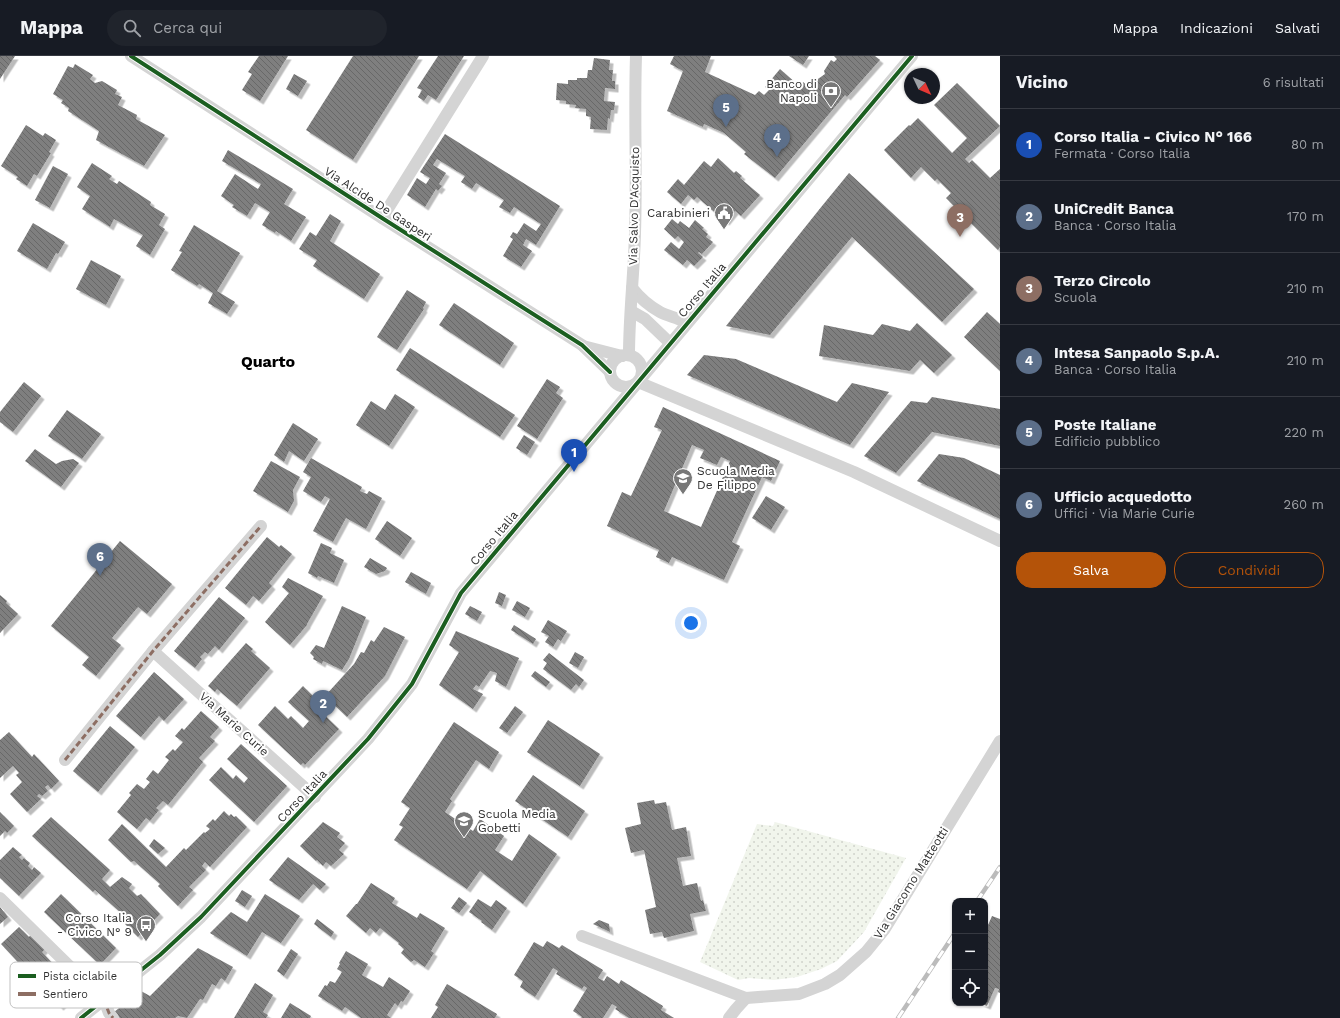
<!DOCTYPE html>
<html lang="it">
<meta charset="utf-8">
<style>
:root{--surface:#171b24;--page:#20242c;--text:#f1f3f6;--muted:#9ea1a6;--line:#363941;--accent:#b45309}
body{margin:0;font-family:"Work Sans",sans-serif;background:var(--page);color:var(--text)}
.controls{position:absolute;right:12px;bottom:12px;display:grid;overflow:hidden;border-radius:8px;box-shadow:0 1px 3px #0004}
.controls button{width:36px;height:36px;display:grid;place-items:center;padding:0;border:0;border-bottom:1px solid var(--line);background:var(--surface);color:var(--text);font:20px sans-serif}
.compass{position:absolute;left:904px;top:12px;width:36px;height:36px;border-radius:50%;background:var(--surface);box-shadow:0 1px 3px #0004;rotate:134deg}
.you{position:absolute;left:691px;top:567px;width:14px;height:14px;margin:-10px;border:3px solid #fff;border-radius:50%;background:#1a73e8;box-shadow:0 0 0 6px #1a73e833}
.badge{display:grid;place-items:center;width:26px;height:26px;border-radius:50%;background:var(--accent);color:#fff;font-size:13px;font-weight:700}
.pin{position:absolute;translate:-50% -33px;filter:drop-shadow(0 1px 2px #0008)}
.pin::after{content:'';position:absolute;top:21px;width:14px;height:12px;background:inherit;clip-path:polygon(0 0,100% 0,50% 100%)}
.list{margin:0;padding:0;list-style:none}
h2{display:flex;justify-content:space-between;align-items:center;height:52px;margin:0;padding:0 16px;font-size:17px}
h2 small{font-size:13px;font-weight:400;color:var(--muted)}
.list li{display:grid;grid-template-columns:26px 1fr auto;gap:12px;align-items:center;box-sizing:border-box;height:72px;padding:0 16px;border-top:1px solid var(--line)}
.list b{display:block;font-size:15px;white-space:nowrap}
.list p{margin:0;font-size:13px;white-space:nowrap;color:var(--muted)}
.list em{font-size:13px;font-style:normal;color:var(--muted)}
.actions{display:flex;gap:8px;padding:12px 16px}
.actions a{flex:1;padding:9px 0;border:1px solid var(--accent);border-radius:16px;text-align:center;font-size:14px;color:var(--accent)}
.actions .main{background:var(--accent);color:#fff}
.icon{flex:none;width:22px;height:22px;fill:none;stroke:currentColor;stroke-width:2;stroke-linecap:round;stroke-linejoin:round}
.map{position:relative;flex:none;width:1000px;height:962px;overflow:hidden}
header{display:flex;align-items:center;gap:24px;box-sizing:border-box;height:56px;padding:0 20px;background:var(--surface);border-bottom:1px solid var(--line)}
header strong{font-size:19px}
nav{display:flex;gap:22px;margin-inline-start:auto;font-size:14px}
.search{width:280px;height:36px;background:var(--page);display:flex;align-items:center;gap:10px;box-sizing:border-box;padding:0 14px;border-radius:22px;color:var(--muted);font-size:15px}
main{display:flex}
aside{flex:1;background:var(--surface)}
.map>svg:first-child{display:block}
.grass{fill:url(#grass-dots)}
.building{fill:url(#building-back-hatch);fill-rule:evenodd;filter:url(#shadow)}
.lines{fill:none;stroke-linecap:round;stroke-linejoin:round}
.street{stroke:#d4d4d4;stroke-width:12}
.rail-casing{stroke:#bbb;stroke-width:4.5}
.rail{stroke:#fff;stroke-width:3;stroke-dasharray:9;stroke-linecap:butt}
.quiet{stroke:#8d6e63;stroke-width:3;stroke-dasharray:6 3;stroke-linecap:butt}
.cycleway-casing{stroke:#fff;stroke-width:6}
.cycleway{stroke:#1b5e20;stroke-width:4}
.labels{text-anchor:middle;stroke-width:4;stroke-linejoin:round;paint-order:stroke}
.poi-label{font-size:12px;fill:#2f2f2f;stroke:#fff;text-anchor:end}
.street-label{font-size:12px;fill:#2f2f2f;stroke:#fff}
.district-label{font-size:16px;font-weight:bold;fill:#000;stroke:#fff}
.key{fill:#fff;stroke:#c1c1c1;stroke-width:1}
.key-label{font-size:11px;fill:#2f2f2f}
</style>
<header>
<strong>Mappa</strong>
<div class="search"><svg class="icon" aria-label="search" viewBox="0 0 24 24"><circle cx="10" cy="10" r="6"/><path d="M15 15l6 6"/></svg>Cerca qui</div>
<nav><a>Mappa</a><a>Indicazioni</a><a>Salvati</a></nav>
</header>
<main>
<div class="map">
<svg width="1000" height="962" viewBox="0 0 1000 962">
<defs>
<pattern id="grass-dots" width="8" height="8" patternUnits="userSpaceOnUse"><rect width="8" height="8" fill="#f1f5ec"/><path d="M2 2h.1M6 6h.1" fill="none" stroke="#cfd2cb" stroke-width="1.8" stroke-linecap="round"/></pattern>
<pattern id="building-back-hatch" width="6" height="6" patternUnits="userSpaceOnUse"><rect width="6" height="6" fill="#7f7f7f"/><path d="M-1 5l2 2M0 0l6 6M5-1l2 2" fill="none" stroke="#686868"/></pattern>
<filter id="shadow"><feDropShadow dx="3.5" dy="3.5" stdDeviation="0" flood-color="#0004"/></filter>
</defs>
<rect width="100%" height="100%" fill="#fff"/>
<path class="grass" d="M775 766 906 802 864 876 837 905 821 913 797 921 774 924 749 922 738 924 700 906 757 768 773 770Z"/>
<g class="building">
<path d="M0 0H15L0 23Z"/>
<path d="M259 0H288L260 45 242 34 252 18 248 16Z"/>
<path d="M353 0H419L353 104 306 74Z"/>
<path d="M438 0H464L436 44 428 39 424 45 418 41 422 34 417 32Z"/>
<path d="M674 0H711L705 16 755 39 759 35 764 39 769 34 765 31 780 13 799 30 803 26 808 30 825 18 824 15 831 4 834 6 837 3 834 0H875L880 4 847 41 845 39 775 122 744 98 746 96 724 77 704 68 703 71 667 55 683 15 670 8Z"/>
<path d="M789 0H809L803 9Z"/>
<path d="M594 2 610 4 609 14H613L612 25H615V33L605 32 604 45 615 46 614 54H611L610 63 608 62 607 74 590 73 591 61 586 60V53L575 52 576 49 566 48V45L556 44 557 27 568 28V24H577V22H587L588 14H592Z"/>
<path d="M75 8 93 19 90 23 95 27 102 25 117 34 115 38 122 41 118 49 137 59 136 63 165 79 144 110 96 84 99 75 68 55 69 52 61 47 63 44 53 38 68 10 73 12Z"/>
<path d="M294 18 307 25 298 40 286 33Z"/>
<path d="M957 27 1000 70 965 103 969 107 972 104 990 122 1000 113V191L998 194 946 142 951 137 937 123 935 125 921 111 911 122 884 94 909 69 910 70 918 62 952 97 967 82 934 49Z"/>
<path d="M26 69 43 80 45 77 56 84 49 96 51 97 37 120 34 118 27 130 16 123 18 121 1 110Z"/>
<path d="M445 78 560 150 536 189 526 183 523 189 532 195 521 211 503 200 513 183 510 181 513 176 517 178 524 167 536 175 541 168 514 151 510 157 499 151 504 144 476 127 472 133 461 126 465 120 437 103 433 109 446 117 439 128 442 130 438 135 436 133 425 151 407 139 417 122 426 128 430 122 420 116Z"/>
<path d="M228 94 293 133 284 148 306 161 291 185 276 175 275 177 262 169 270 156 255 147 247 160 232 151 234 149 221 140 235 118 258 133 261 128 222 105Z"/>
<path d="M718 102 734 117 736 115 742 120 740 122 760 139 741 160 735 155 726 166 697 141 694 144 688 139 681 148 667 136 678 123 684 129 704 105 711 111Z"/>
<path d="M92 107 112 120 109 123 117 128 119 125 151 146 150 149 165 158 159 169 165 173 150 199 136 190 143 179 114 163 110 171 82 153 90 140 77 131Z"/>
<path d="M53 110 68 118 50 152 35 144Z"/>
<path d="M849 117 974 233 942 266 852 181 770 279 726 270 822 150Z"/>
<path d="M330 158 341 165 330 185 380 218 364 243 313 210 317 204 299 193 310 176 316 180Z"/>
<path d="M672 163 678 168 680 165 689 172 695 164 704 172 702 173 708 178 706 181 713 186 702 198 699 196 698 197 703 201 694 210 687 204 683 209 664 194 671 186 679 193 684 186 678 180 675 183 664 173Z"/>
<path d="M33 167 65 186 58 198 56 197 47 213 17 195Z"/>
<path d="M194 169 240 197 217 235 235 246 227 258 208 247 213 237 199 228 197 230 171 214 182 196 179 195Z"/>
<path d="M91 204 121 220 106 249 76 233Z"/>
<path d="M407 234 426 246 423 252 424 253 397 294 377 281Z"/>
<path d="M454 247 514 287 500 309 439 269Z"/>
<path d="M987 256 1000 268V315L964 281Z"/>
<path d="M917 267 952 299 934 317 920 304 910 315 819 300 824 269 873 279 882 268 910 275Z"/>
<path d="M410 292 515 359 500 381 396 314Z"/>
<path d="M704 299 736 303 837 346 852 327 889 336 850 389 687 319Z"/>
<path d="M547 323 560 331 556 337 563 342 537 383 517 370Z"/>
<path d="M24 326 41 340 13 376 0 366V356Z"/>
<path d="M395 338 415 351 389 390 356 369 371 345 385 354Z"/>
<path d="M932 341 1000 353V390L932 376 896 417 864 400 911 345 927 347Z"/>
<path d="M663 351 780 405 771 425 762 421 732 486 740 490 724 524 672 501 669 507 656 501 659 494 607 470 622 436 631 440 662 374 654 371ZM692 389 704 394 700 402 717 409 721 401 730 405 701 471 664 455Z"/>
<path d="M67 354 101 378 82 403 48 380Z"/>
<path d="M293 367 318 383 304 405 289 395 284 406 274 399Z"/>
<path d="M524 379 535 386 527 399 516 392Z"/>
<path d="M35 393 56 408 62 405 73 403 79 407 61 431 25 405Z"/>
<path d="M939 398 964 402 1000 419V463L917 425Z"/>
<path d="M311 402 362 431 360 435 367 438 369 435 382 442 366 473 346 462 333 486 313 475 330 443 325 440 321 446 303 435 311 421 303 416Z"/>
<path d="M271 405 300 421 293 434 294 445 288 456 253 435Z"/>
<path d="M766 440 785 451 771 474 752 462Z"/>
<path d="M387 465 412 482 400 500 375 483Z"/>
<path d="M267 481 279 491 281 489 292 498 269 527 272 530 259 545 253 540 246 549 225 532Z"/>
<path d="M120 485 172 528 147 558 138 551 112 582 121 589 96 620 82 609 89 601 51 570Z"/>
<path d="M321 487 332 492 330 497 344 504 334 527 318 520 317 522 308 517Z"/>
<path d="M370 502 387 512 385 515 376 518 364 511Z"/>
<path d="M411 516 431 527 426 538 405 526Z"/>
<path d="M288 522 323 540 307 568V569L290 589 265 566 289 537 282 531Z"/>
<path d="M499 536 506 539 502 550 495 547Z"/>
<path d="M0 539 7 545 6 547 18 558 0 577Z"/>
<path d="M219 541 245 562 219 594 215 590 208 598 205 596 200 601 202 603 195 612 174 595Z"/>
<path d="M517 545 530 552 525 561 512 554Z"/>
<path d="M342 550 366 561 349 603 342 614 323 605 322 608 313 603 314 601 310 597 316 589 324 592Z"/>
<path d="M470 550 482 556 477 565 465 558Z"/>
<path d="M548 564 567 575 561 585 558 583 553 591 545 586 549 580 541 576Z"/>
<path d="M514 569 536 583 533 588 511 574Z"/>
<path d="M384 571 405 581 385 620 347 661 325 640 354 608 361 596 364 597 371 584 374 586Z"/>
<path d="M456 575 519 602 506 631 495 625 497 617 490 615 479 631 476 629 473 633 483 638 473 653 439 629 459 596 449 589Z"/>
<path d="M246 587 253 593 251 595 270 612 237 650 217 633 215 636 208 630Z"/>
<path d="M575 596 584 601 578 612 569 607Z"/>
<path d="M549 597 584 624 579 631 576 628 571 634 543 613 547 607 543 604Z"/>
<path d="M535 615 550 626 546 631 531 620Z"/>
<path d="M154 616 184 643 164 665 159 660 141 681 116 660Z"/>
<path d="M303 630 317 644 313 648 339 673 305 709 303 707 301 709 258 669 275 650 288 663 291 660 303 672 309 665 288 646Z"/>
<path d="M515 650 523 656 507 677 499 672Z"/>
<path d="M201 655 219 671 210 681 215 685 199 702 203 706 168 749 163 745 156 752 159 754 150 765 146 762 137 773 117 756 131 739 129 737 137 728 144 733 150 726 146 723 153 714 158 718 169 704 165 701 173 693 175 695 183 686 175 680 182 672 184 674Z"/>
<path d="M548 664 600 698 580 730 527 696Z"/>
<path d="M454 666 499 696 489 713 476 704 450 743 452 745 445 756 473 775 480 763 504 780 495 794 512 805 529 778 557 798 523 848 480 815 467 833 394 784 403 771 399 769 410 752 401 746Z"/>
<path d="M110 670 135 691 98 736 73 715Z"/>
<path d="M9 676 32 701 34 698 59 725 51 733 48 729 45 731 48 735 42 740 39 738 37 740 41 743 27 756 10 738 22 726 16 719 19 717 13 710 0 722V684Z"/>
<path d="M241 688 287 730 254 766 209 724 221 711 233 723 236 719 244 727 248 722 227 703Z"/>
<path d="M533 719 585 755 568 781 515 745Z"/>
<path d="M654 744 655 748 666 746 672 774 686 771 691 800 677 802 683 830 697 827 701 845 703 844 706 855 690 858 694 875 664 882 662 876 650 878 645 854 656 851 644 794 631 797 625 772 641 768 637 747Z"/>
<path d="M224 755 229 760 231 758 234 761 236 760 247 771 210 811 205 806 202 810 206 814 189 831 193 834 178 850 158 830 160 828 134 805 131 806 108 784 122 768 166 811 184 792 186 794 204 776 205 777 210 773 206 770 213 763 215 765Z"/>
<path d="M0 756 14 770 7 777 5 775 0 780Z"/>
<path d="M51 761 110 814 102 823 110 831 122 821 132 828 129 832 137 840 141 838 160 858 138 881 125 868 129 864 95 834 93 836 32 780Z"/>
<path d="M323 766 340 777 337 781 345 787 339 794 344 798 331 810 326 806 323 810 317 804 316 805 300 790Z"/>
<path d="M154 783 165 792 158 798 149 790Z"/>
<path d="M13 791 22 799 19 801 22 804 24 802 30 807 28 810 32 814 34 811 41 817 19 840 0 822V804Z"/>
<path d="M288 801 326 828 320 834 313 828 299 844 269 824Z"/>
<path d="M371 827 395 842 392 847 417 862 420 857 445 872 431 895 434 897 425 911 414 904 411 906 401 897 404 893 398 888 399 887 380 872 376 877 370 872 366 877 346 860 356 848H357Z"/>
<path d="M242 834 252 840 245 851 235 845Z"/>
<path d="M61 838 116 892 100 909 44 856Z"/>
<path d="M265 838 300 860 281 887 262 876 247 900 210 877 231 856 247 866Z"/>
<path d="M459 841 467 847 459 857 451 852Z"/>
<path d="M478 843 491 851 496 844 507 852 492 874 481 866 482 865 469 856Z"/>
<path d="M0 851 8 861 0 868Z"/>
<path d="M992 860 1000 863V937L998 936 999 933 995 932 987 950 980 947H985V876Z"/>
<path d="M317 863 334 876 331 881 314 868Z"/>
<path d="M599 864 609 868 610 876 593 868Z"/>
<path d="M19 871 29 881 31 878 45 893 42 896 56 911 59 908 72 922 69 925 78 934 60 951 1 888Z"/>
<path d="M547 885 559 892 562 889 603 914 598 922 604 925 607 920 619 928 621 924 663 950 661 954 674 962H629L615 953 617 951 612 948 603 962H581L582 961 573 955 587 932 584 930 582 933 556 918 558 915 553 912 535 941 520 931 523 925 514 919 534 886 543 891Z"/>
<path d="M198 892 233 911 225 925 221 922 216 930 212 928 203 944 200 943 187 962 178 960 175 962H120L114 956 141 935 150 940Z"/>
<path d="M291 893 298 898 284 920 277 915Z"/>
<path d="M346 895 368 908 362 919 383 931 389 921 410 935 403 946 401 945 398 950 395 947 387 959 391 962H361L345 951 342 955 318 940 325 929 327 930 330 925 335 927 342 916 337 913 340 908 339 907Z"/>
<path d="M255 927 273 939 263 956 268 959 266 962H234Z"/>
<path d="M447 928 497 958 495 962H431L438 951 435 949Z"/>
<path d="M290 947 311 960 310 962H281Z"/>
</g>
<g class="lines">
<g class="street">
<path d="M131 0 382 162 582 289 610 316"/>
<path d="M382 162 483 0"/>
<path d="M632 232C640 242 649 250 660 256 669 261 678 261 686 267"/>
<path d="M631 255 645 263 670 287"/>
<path d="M583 290 622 300"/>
<path d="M629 299C629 258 634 218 635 177 637 118 634 59 636 0"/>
<circle cx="626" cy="315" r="16"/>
<path d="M638 326 854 416 1000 485"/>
<path d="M153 595 315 741"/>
<path d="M65 704 153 595 261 470"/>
<path d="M0 842 104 944 109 957 113 962"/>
<path d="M582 880 746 942 799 938 825 928 840 919 866 896 884 874 1000 685"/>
<path d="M81 962 160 899 201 861 368 683 412 628 461 537 912 0"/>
<path d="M729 962 736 953 746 942"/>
</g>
<g class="rail-casing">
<g id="rail">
<path d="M977 845 1000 811"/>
<path d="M898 962 955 877"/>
</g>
</g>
<use href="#rail" class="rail"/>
<g class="quiet">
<path d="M65 704 153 595 261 470"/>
<path d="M104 944 109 957 113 962"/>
</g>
<g class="cycleway-casing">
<g id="cycleway">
<path d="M131 0 382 162 582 289 610 316"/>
<path d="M81 962 160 899 201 861 368 683 412 628 461 537 912 0"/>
</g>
</g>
<use href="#cycleway" class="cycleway"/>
</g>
<defs>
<g id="bank-pin" transform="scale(1)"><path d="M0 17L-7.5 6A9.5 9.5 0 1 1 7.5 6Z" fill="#787878" stroke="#fff"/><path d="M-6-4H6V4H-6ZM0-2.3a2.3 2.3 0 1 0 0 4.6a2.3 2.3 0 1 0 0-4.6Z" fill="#fff"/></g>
<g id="civic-pin" transform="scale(1)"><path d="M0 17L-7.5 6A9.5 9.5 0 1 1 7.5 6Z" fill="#787878" stroke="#fff"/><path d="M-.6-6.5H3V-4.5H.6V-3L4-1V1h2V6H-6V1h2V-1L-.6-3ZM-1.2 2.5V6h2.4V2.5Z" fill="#fff"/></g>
<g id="school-pin" transform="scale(1)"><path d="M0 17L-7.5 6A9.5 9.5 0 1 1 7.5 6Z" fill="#787878" stroke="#fff"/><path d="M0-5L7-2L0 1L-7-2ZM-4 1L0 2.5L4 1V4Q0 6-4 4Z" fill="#fff"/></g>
<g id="bus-pin" transform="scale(1)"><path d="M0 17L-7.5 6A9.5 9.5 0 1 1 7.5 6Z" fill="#787878" stroke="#fff"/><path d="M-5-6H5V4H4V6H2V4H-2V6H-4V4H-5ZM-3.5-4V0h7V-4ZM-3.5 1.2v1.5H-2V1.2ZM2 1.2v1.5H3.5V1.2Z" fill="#fff"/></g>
</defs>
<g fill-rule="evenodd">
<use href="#bank-pin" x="831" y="35"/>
<use href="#civic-pin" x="724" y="157"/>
<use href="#school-pin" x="683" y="422"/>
<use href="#school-pin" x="464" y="765"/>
<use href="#bus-pin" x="146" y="869"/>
</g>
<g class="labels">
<g class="poi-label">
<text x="817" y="32">Banco di<tspan x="817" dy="14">Napoli</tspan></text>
<text x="710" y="161">Carabinieri</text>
<text x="697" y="419" text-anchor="start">Scuola Media<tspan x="697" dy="14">De Filippo</tspan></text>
<text x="478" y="762" text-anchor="start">Scuola Media<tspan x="478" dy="14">Gobetti</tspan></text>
<text x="132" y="866">Corso Italia<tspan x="132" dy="14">- Civico N° 9</tspan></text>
</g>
<g class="street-label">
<text transform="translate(378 148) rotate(33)" y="4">Via Alcide De Gasperi</text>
<text transform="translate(634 150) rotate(-89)" y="4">Via Salvo D'Acquisto</text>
<text transform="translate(702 234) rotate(-50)" y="4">Corso Italia</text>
<text transform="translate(494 482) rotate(-50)" y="4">Corso Italia</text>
<text transform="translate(234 668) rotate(42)" y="4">Via Marie Curie</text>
<text transform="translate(302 740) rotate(-47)" y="4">Corso Italia</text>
<text transform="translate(911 827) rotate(-58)" y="4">Via Giacomo Matteotti</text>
</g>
<g class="district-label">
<text x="268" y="311">Quarto</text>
</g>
</g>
<rect x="10" y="906" width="132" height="46" rx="6" class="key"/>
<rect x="18" y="918" width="18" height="4" fill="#1b5e20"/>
<rect x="18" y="936" width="18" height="4" fill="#8d6e63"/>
<g class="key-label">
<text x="43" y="924">Pista ciclabile</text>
<text x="43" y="942">Sentiero</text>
</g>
</svg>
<div class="controls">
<button>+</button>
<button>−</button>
<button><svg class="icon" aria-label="locate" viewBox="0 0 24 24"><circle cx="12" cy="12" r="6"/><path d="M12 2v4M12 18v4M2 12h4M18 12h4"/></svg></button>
</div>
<svg class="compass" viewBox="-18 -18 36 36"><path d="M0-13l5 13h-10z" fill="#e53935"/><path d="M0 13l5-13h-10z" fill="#9ea1a6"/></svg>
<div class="you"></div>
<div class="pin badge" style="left:574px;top:416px;background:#1a4fb4">1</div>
<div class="pin badge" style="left:323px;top:667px;background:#5c6f8a">2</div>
<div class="pin badge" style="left:960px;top:181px;background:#8d6e63">3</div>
<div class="pin badge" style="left:777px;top:101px;background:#5c6f8a">4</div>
<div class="pin badge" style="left:726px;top:71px;background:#5c6f8a">5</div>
<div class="pin badge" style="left:100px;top:520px;background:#5c6f8a">6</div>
</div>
<aside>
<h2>Vicino<small>6 risultati</small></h2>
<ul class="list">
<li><span class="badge" style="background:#1a4fb4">1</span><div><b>Corso Italia - Civico N° 166</b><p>Fermata · Corso Italia</p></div><em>80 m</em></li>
<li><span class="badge" style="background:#5c6f8a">2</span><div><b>UniCredit Banca</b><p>Banca · Corso Italia</p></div><em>170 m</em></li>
<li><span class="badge" style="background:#8d6e63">3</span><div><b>Terzo Circolo</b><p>Scuola</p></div><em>210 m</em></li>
<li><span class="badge" style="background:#5c6f8a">4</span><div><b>Intesa Sanpaolo S.p.A.</b><p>Banca · Corso Italia</p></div><em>210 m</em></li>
<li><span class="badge" style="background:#5c6f8a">5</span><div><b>Poste Italiane</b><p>Edificio pubblico</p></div><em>220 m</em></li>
<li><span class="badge" style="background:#5c6f8a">6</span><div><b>Ufficio acquedotto</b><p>Uffici · Via Marie Curie</p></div><em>260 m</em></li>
</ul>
<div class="actions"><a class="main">Salva</a><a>Condividi</a></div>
</aside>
</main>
